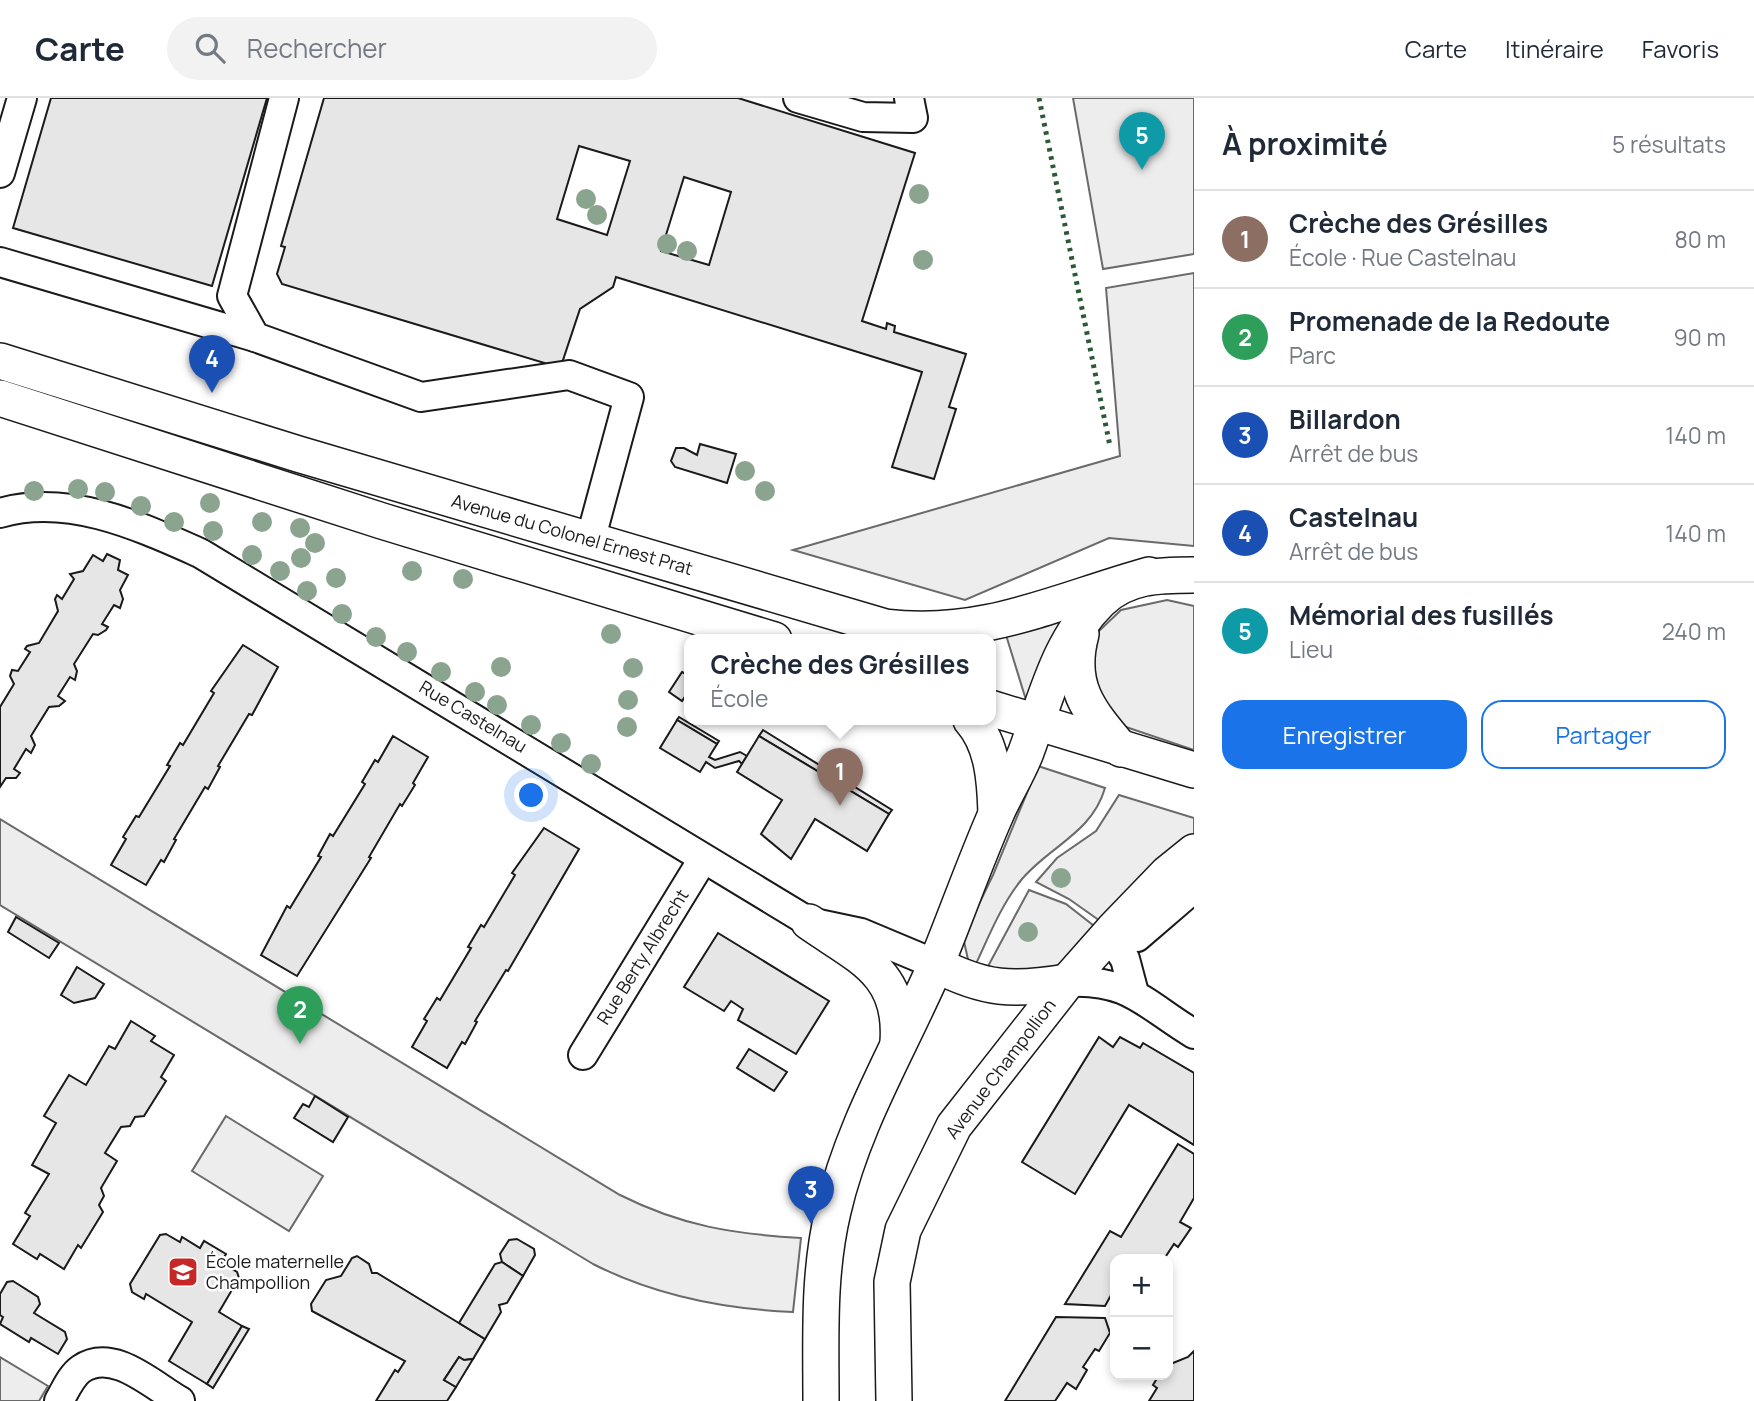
<!DOCTYPE html>
<html lang="fr">
<meta charset="utf-8">
<style>
:root{--surface:#fff;--page:#f2f2f3;--text:#1f2937;--muted:#747a83;--line:#e0e1e3;--accent:#1a73e8}
body{margin:0;font-family:Manrope,sans-serif;background:var(--page);color:var(--text)}
.controls{position:absolute;right:21px;bottom:21px;display:grid;overflow:hidden;border-radius:14px;box-shadow:0 4px 10px #0003}
.controls button{width:63px;height:63px;display:grid;place-items:center;padding:0;border:0;border-bottom:2px solid var(--line);background:var(--surface);color:var(--text);font:35px sans-serif}
.you{position:absolute;left:532px;top:698px;width:24px;height:24px;margin:-18px;border:5px solid #fff;border-radius:50%;background:#1a73e8;box-shadow:0 0 0 10px #1a73e833}
.badge{display:grid;place-items:center;width:46px;height:46px;border-radius:50%;background:var(--accent);color:#fff;font-size:23px;font-weight:700}
.pin{position:absolute;translate:-50% -58px;filter:drop-shadow(0 2px 4px #0008)}
.pin::after{content:'';position:absolute;top:37px;width:24px;height:21px;background:inherit;clip-path:polygon(0 0,100% 0,50% 100%)}
.popup{position:absolute;left:684px;top:536px;width:312px;height:91px;box-sizing:border-box;display:grid;place-content:center;border-radius:14px;background:var(--surface);filter:drop-shadow(0 2px 5px #0005);font-size:23px;white-space:nowrap;color:var(--muted)}
.popup b{font-size:26px;color:var(--text)}
.popup::after{content:'';position:absolute;left:50%;top:100%;margin-left:-14px;border:14px solid transparent;border-top-color:var(--surface)}
.list{margin:0;padding:0;list-style:none}
h2{display:flex;justify-content:space-between;align-items:center;height:91px;margin:0;padding:0 28px;font-size:30px}
h2 small{font-size:23px;font-weight:400;color:var(--muted)}
.list li{display:grid;grid-template-columns:46px 1fr auto;gap:21px;align-items:center;box-sizing:border-box;height:98px;padding:0 28px;border-top:2px solid var(--line)}
.list b{display:block;font-size:26px;white-space:nowrap}
.list p{margin:0;font-size:23px;white-space:nowrap;color:var(--muted)}
.list em{font-size:23px;font-style:normal;color:var(--muted)}
.actions{display:flex;gap:14px;padding:21px 28px}
.actions a{flex:1;padding:16px 0;border:2px solid var(--accent);border-radius:21px;text-align:center;font-size:24px;color:var(--accent)}
.actions .main{background:var(--accent);color:#fff}
.icon{flex:none;width:38px;height:38px;fill:none;stroke:currentColor;stroke-width:2;stroke-linecap:round;stroke-linejoin:round}
.map{position:relative;flex:none;width:1194px;height:1303px;overflow:hidden}
header{display:flex;align-items:center;gap:42px;box-sizing:border-box;height:98px;padding:0 35px;background:var(--surface);border-bottom:2px solid var(--line)}
header strong{font-size:33px}
nav{display:flex;gap:38px;margin-inline-start:auto;font-size:24px}
.search{width:490px;height:63px;background:var(--page);display:flex;align-items:center;gap:18px;box-sizing:border-box;padding:0 24px;border-radius:38px;color:var(--muted);font-size:26px}
main{display:flex}
aside{flex:1;background:var(--surface)}
.map>svg:first-child{display:block}
.green{fill:#ededed;stroke:#6a6a6a;stroke-width:2}
.building{fill:#e6e6e6;stroke:#1a1a1a;stroke-width:2;fill-rule:evenodd}
.lines{fill:none;stroke-linecap:round;stroke-linejoin:round}
.minor-casing{stroke:#1a1a1a;stroke-width:32}
.major-casing{stroke:#1a1a1a;stroke-width:38}
.minor{stroke:#fff;stroke-width:28}
.major{stroke:#fff;stroke-width:35}
.hedge{stroke:#2b5a34;stroke-width:5;stroke-dasharray:3.5 5;stroke-linecap:butt}
.tree{fill:#8aa48f}
.labels{text-anchor:middle;stroke-width:5;stroke-linejoin:round;paint-order:stroke}
.street-label{font-size:18px;fill:#1a1a1a;stroke:#fff}
.poi-label{font-size:18px;fill:#1a1a1a;stroke:#fff;text-anchor:start}
</style>
<header>
<strong>Carte</strong>
<div class="search"><svg class="icon" aria-label="search" viewBox="0 0 24 24"><circle cx="10" cy="10" r="6"/><path d="M15 15l6 6"/></svg>Rechercher</div>
<nav><a>Carte</a><a>Itinéraire</a><a>Favoris</a></nav>
</header>
<main>
<div class="map">
<svg width="1194" height="1303" viewBox="0 0 1194 1303">
<rect width="100%" height="100%" fill="#fff"/>
<g class="green">
<path d="M1073 0H1194V156L1103 171Z"/>
<path d="M1194 175V448L1109 440 965 502 793 452 1120 358 1106 190Z"/>
<path d="M1167 502 1194 508V652L1126 629 1108 617 1095 601 1088 554 1099 533 1121 512Z"/>
<path d="M1063 520 1026 602 1006 537Z"/>
<path d="M1038 668 1105 690C1092 735 1050 748 1022 781 1001 807 989 838 975 868L969 866 963 839 993 777Z"/>
<path d="M1119 697 1194 720V740L1103 825 1069 801 1036 784 1057 760 1096 733Z"/>
<path d="M0 721 620 1097C682 1128 733 1136 801 1140L793 1214C723 1211 656 1198 593 1166L0 807Z"/>
<path d="M1029 792 1066 806 1098 831 1060 867 1046 871 986 872Z"/>
<path d="M226 1018 323 1078 289 1133 192 1073Z"/>
<path d="M0 1259 48 1288 39 1303H0Z"/>
</g>
<g class="building">
<path d="M51 0H267L212 188 13 130Z"/>
<path d="M324 0H738L915 55 862 223 886 231 887 225 895 228 894 234 966 256 949 309 956 311 934 381 892 369 922 274 616 179 613 189 580 211 562 265 551 267 282 186 277 176 285 149 281 148ZM579 48 630 63 607 137 557 121ZM684 79 731 94 709 167 661 153Z"/>
<path d="M700 346 736 356 727 385 675 369 671 363 676 350H684L697 357Z"/>
<path d="M107 456 120 462 118 472 128 477 120 492 123 501 120 510 114 507 102 526 108 529 106 532 98 537 93 536 74 566 77 573 75 582 70 579 58 598 65 603 59 608 49 609 31 638 35 647 31 655 26 651 14 671 20 675 16 680H6L0 689V609L14 586 10 578 12 572 18 573 30 554 25 551 27 548 39 545 58 513 55 501 57 497 62 501 74 481 70 476 83 473 93 457 103 463Z"/>
<path d="M243 547 278 569 252 617 249 616 218 668 220 669 208 691 205 689 174 741 176 742 164 764 161 762 146 787 111 767 126 741 123 739 136 718 139 719 170 668 167 667 180 645 183 647 214 595 211 593Z"/>
<path d="M682 574 690 578V591L682 603 669 594Z"/>
<path d="M679 619 719 643 717 646 677 622Z"/>
<path d="M677 622 717 646 709 659 715 662 740 654 747 658 742 666 739 663 715 670 706 664 700 674 660 650Z"/>
<path d="M763 632 892 712 889 716 759 638Z"/>
<path d="M393 638 428 659 413 685 415 687 402 708 400 706 369 759 371 760 297 878 261 857 287 808 290 810 321 759 318 758 330 736 333 738 365 686 362 684 375 662 378 664Z"/>
<path d="M759 638 889 716 867 753 815 721 791 761 761 736 782 702 737 674Z"/>
<path d="M544 730 579 751 508 873 506 872 475 923 477 924 465 946 462 944 447 970 412 949 427 923 424 921 437 900 440 902 471 850 468 849 481 827 484 829 515 777 512 775Z"/>
<path d="M16 819 59 845 49 860 8 834Z"/>
<path d="M718 835 829 903 796 956 738 922 743 911 731 903 724 913 684 889Z"/>
<path d="M77 869 104 886 95 900 74 905 61 897Z"/>
<path d="M131 923 155 938 151 943 174 957 161 979 166 983 144 1018 135 1019 130 1028 121 1029 105 1055 117 1063 101 1090 104 1098 99 1107 103 1114 81 1150 78 1147 64 1171 40 1156 37 1161 13 1146 30 1118 25 1115 49 1076 32 1067 56 1025 44 1018 69 977 86 987 109 948 115 951Z"/>
<path d="M1099 939 1113 949 1120 939 1140 950 1143 945 1194 975V1047L1129 1007 1075 1096 1022 1064Z"/>
<path d="M749 951 787 974 774 993 737 970Z"/>
<path d="M315 998 348 1019 333 1044 294 1020 303 1006 309 1009Z"/>
<path d="M1178 1046 1194 1056V1100L1180 1124 1191 1130 1178 1149 1174 1146 1164 1161H1115V1190L1105 1208 1065 1206 1110 1133 1121 1139Z"/>
<path d="M166 1136 180 1144 182 1139 200 1150 204 1143 226 1156 221 1164 237 1174 239 1180 219 1214 242 1228 207 1286 169 1263 192 1224 146 1196 144 1201 132 1194 130 1186 160 1137Z"/>
<path d="M517 1141 534 1151 535 1157 523 1178 502 1164 500 1156 509 1142Z"/>
<path d="M357 1158 369 1166 372 1175H377L485 1241 473 1261 464 1262 459 1259 444 1282 456 1289 447 1303H376L395 1272 398 1274 405 1263 312 1213 311 1206 326 1182 341 1178 352 1160Z"/>
<path d="M502 1164 523 1178 507 1205 499 1207 501 1214 485 1241 459 1225 495 1166Z"/>
<path d="M13 1183 38 1199 40 1206 34 1215 65 1234 67 1241 58 1256 31 1240 29 1244 0 1226 3 1219 0 1217V1196L7 1184Z"/>
<path d="M1056 1219 1105 1220 1110 1235 1099 1253 1095 1251 1083 1269 1087 1272 1076 1291 1067 1285 1055 1303H1005Z"/>
<path d="M242 1228 249 1231 213 1290 207 1286Z"/>
<path d="M1194 1253V1303H1149L1157 1290 1153 1287 1159 1277H1168V1267L1188 1259Z"/>
<path d="M459 1259 464 1262 473 1261 456 1289 444 1282Z"/>
</g>
<g class="lines">
<g class="minor-casing">
<g id="minor">
<path d="M284 0 232 198 255 239 421 299 569 277 629 299 590 443"/>
<path d="M798 0 863 19 913 20 909 0"/>
<path d="M0 75 22 0"/>
<path d="M0 164 255 239"/>
<path d="M0 415C68 395 139 428 200 455L809 824 861 835 935 866"/>
<path d="M1109 837 1137 839 1194 790"/>
<path d="M1109 837 1125 861 1134 895"/>
<path d="M1067 884C1128 880 1146 907 1194 936"/>
<path d="M583 957 703 761"/>
<path d="M59 1303C65 1293 71 1278 81 1271 113 1249 152 1287 180 1303"/>
</g>
</g>
<g class="major-casing">
<g id="major">
<path d="M0 263 298 356 885 529C984 541 1056 503 1149 477"/>
<path d="M0 300 382 423 774 542"/>
<path d="M1081 536C1067 588 1089 613 1121 651"/>
<path d="M990 610 1194 672"/>
<path d="M971 622C993 647 995 683 996 715"/>
<path d="M809 824C859 859 903 874 898 944"/>
<path d="M935 866C985 892 1013 893 1067 884"/>
<path d="M821 1303C821 1238 818 1176 833 1113 853 1025 902 946 937 864 957 815 975 764 996 716 1005 695 1018 675 1026 654 1046 601 1058 544 1100 503 1126 477 1160 477 1194 477"/>
<path d="M894 1303 892 1184 903 1132 954 1028 1067 884 1113 832 1168 775 1194 754"/>
</g>
</g>
<use href="#minor" class="minor"/>
<use href="#major" class="major"/>
<path class="hedge" d="M1039 0 1110 348"/>
</g>
<g class="tree">
<circle cx="919" cy="96" r="10"/>
<circle cx="586" cy="101" r="10"/>
<circle cx="597" cy="117" r="10"/>
<circle cx="667" cy="146" r="10"/>
<circle cx="687" cy="153" r="10"/>
<circle cx="923" cy="162" r="10"/>
<circle cx="745" cy="373" r="10"/>
<circle cx="78" cy="391" r="10"/>
<circle cx="34" cy="393" r="10"/>
<circle cx="765" cy="393" r="10"/>
<circle cx="105" cy="394" r="10"/>
<circle cx="210" cy="405" r="10"/>
<circle cx="141" cy="408" r="10"/>
<circle cx="174" cy="424" r="10"/>
<circle cx="262" cy="424" r="10"/>
<circle cx="300" cy="430" r="10"/>
<circle cx="213" cy="433" r="10"/>
<circle cx="315" cy="445" r="10"/>
<circle cx="252" cy="457" r="10"/>
<circle cx="301" cy="460" r="10"/>
<circle cx="280" cy="473" r="10"/>
<circle cx="412" cy="473" r="10"/>
<circle cx="336" cy="480" r="10"/>
<circle cx="463" cy="481" r="10"/>
<circle cx="307" cy="493" r="10"/>
<circle cx="342" cy="516" r="10"/>
<circle cx="611" cy="536" r="10"/>
<circle cx="376" cy="539" r="10"/>
<circle cx="407" cy="554" r="10"/>
<circle cx="501" cy="569" r="10"/>
<circle cx="633" cy="570" r="10"/>
<circle cx="441" cy="574" r="10"/>
<circle cx="475" cy="594" r="10"/>
<circle cx="628" cy="602" r="10"/>
<circle cx="497" cy="607" r="10"/>
<circle cx="531" cy="627" r="10"/>
<circle cx="627" cy="629" r="10"/>
<circle cx="561" cy="645" r="10"/>
<circle cx="591" cy="666" r="10"/>
<circle cx="1061" cy="780" r="10"/>
<circle cx="1028" cy="834" r="10"/>
</g>
<defs>
<g id="school-square" transform="scale(1.575)"><rect x="-9" y="-9" width="18" height="18" rx="4" fill="#c62828" stroke="#fff"/><path d="M0-5L7-2L0 1L-7-2ZM-4 1L0 2.5L4 1V4Q0 6-4 4Z" fill="#fff"/></g>
</defs>
<g fill-rule="evenodd">
<use href="#school-square" x="183" y="1174"/>
</g>
<g class="labels">
<g class="street-label">
<text transform="translate(572 437) rotate(16)" y="6">Avenue du Colonel Ernest Prat</text>
<text transform="translate(473 619) rotate(31)" y="6">Rue Castelnau</text>
<text transform="translate(643 859) rotate(-58)" y="6">Rue Berty Albrecht</text>
<text transform="translate(1001 971) rotate(-53)" y="6">Avenue Champollion</text>
</g>
<g class="poi-label">
<text x="206" y="1170">École maternelle<tspan x="206" dy="21">Champollion</tspan></text>
</g>
</g>
</svg>
<div class="controls">
<button>+</button>
<button>−</button>
</div>
<div class="you"></div>
<div class="pin badge" style="left:840px;top:708px;background:#8d6e63">1</div>
<div class="popup"><b>Crèche des Grésilles</b>École</div>
<div class="pin badge" style="left:300px;top:946px;background:#2e9e5b">2</div>
<div class="pin badge" style="left:811px;top:1126px;background:#1a4fb4">3</div>
<div class="pin badge" style="left:212px;top:295px;background:#1a4fb4">4</div>
<div class="pin badge" style="left:1142px;top:72px;background:#0f9aa8">5</div>
</div>
<aside>
<h2>À proximité<small>5 résultats</small></h2>
<ul class="list">
<li><span class="badge" style="background:#8d6e63">1</span><div><b>Crèche des Grésilles</b><p>École · Rue Castelnau</p></div><em>80 m</em></li>
<li><span class="badge" style="background:#2e9e5b">2</span><div><b>Promenade de la Redoute</b><p>Parc</p></div><em>90 m</em></li>
<li><span class="badge" style="background:#1a4fb4">3</span><div><b>Billardon</b><p>Arrêt de bus</p></div><em>140 m</em></li>
<li><span class="badge" style="background:#1a4fb4">4</span><div><b>Castelnau</b><p>Arrêt de bus</p></div><em>140 m</em></li>
<li><span class="badge" style="background:#0f9aa8">5</span><div><b>Mémorial des fusillés</b><p>Lieu</p></div><em>240 m</em></li>
</ul>
<div class="actions"><a class="main">Enregistrer</a><a>Partager</a></div>
</aside>
</main>
